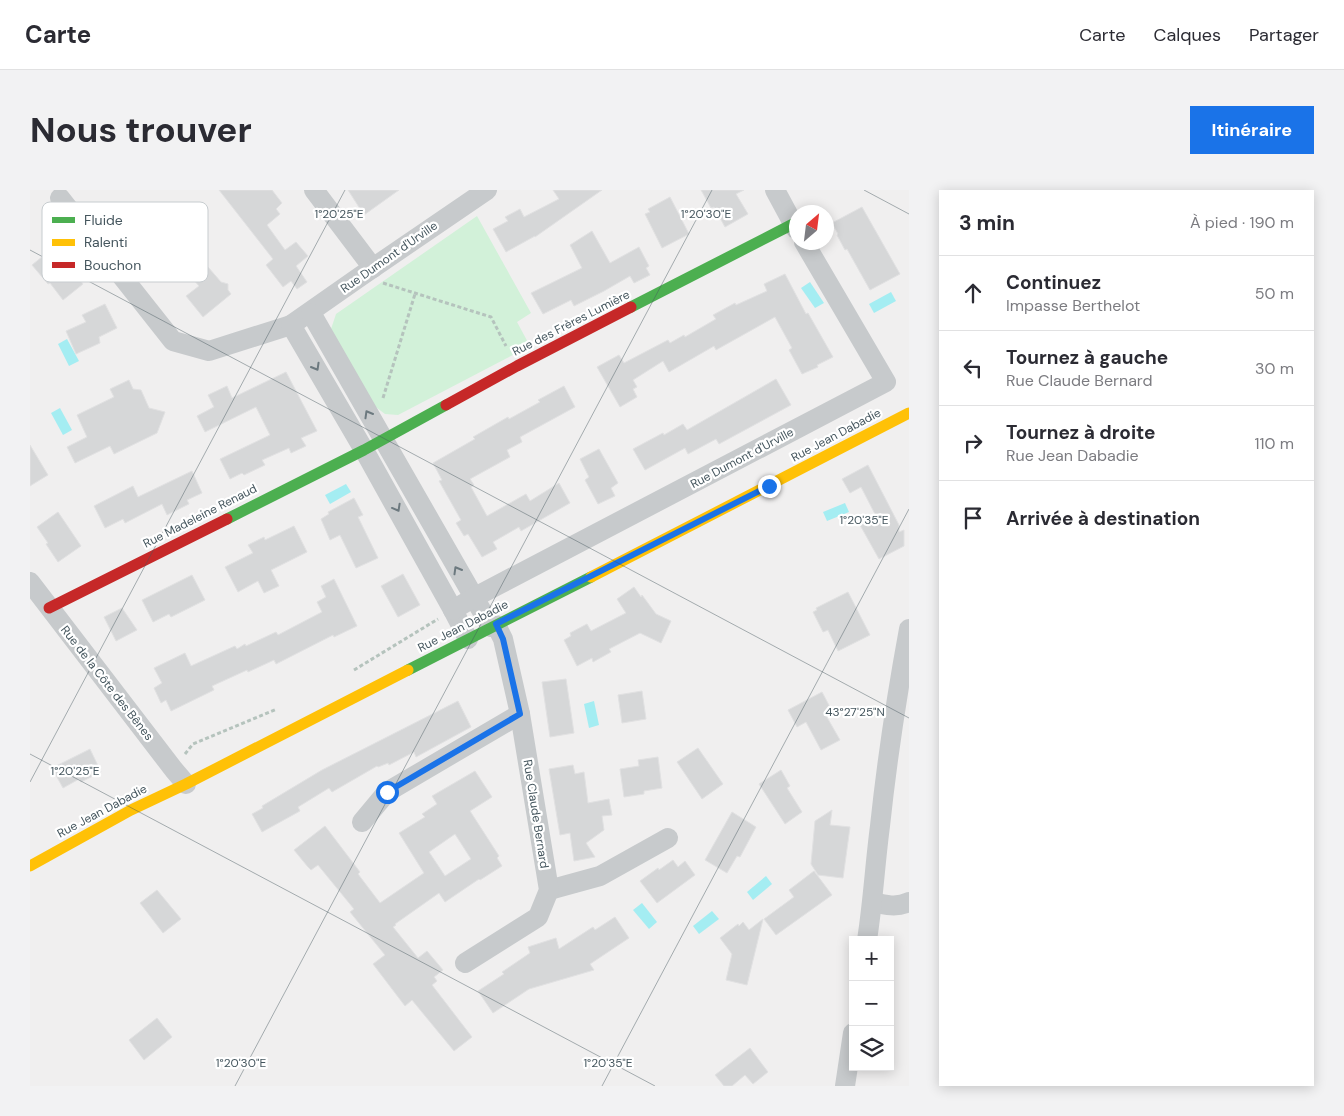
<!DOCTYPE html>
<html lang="fr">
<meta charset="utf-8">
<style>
:root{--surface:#fff;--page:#f2f2f3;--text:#2b2b33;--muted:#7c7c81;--line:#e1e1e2;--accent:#1a73e8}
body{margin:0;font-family:"DM Sans",sans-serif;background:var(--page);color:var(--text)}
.controls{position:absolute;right:15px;bottom:15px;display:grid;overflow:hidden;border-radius:0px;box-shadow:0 2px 12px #0003}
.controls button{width:45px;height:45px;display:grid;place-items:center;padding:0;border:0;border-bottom:1px solid var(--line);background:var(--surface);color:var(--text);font:25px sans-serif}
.compass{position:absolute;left:759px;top:15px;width:45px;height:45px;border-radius:50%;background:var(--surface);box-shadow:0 2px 12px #0003;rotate:28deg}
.stop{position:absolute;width:15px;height:15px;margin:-11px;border:4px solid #1a73e8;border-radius:50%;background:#fff}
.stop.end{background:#1a73e8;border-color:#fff;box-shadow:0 1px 5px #0008}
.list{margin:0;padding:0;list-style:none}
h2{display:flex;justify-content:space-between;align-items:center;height:65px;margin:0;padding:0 20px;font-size:21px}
h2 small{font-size:16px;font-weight:400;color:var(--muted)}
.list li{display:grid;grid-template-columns:32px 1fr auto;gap:15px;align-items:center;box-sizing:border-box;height:75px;padding:0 20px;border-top:1px solid var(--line)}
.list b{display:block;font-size:19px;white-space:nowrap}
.list p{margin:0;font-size:16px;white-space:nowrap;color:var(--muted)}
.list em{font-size:16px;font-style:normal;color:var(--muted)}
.icon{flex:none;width:28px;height:28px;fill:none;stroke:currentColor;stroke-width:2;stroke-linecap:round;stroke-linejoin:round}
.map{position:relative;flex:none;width:879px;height:896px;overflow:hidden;border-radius:0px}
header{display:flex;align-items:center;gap:30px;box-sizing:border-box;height:70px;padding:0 25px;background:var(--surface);border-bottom:1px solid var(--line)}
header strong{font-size:24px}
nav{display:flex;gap:28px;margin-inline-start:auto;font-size:18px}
.intro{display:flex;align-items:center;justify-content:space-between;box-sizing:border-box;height:120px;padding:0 30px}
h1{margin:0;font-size:35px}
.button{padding:12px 22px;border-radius:0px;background:var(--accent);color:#fff;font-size:18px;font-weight:700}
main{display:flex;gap:30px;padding:0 30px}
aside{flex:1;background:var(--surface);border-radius:0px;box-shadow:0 2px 12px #0003}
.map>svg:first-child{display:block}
.green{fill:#d2f1d9}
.water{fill:#a4edf2}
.building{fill:#d6d7d8;stroke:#e1e1e2;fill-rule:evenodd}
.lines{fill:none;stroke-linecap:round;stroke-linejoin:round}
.path{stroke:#b5c3bd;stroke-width:3;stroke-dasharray:4 2.5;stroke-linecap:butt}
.street{stroke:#c7cacc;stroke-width:20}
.fast{stroke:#4caf50;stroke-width:11}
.slow{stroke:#ffc107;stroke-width:11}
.jam{stroke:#c62828;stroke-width:11}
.oneway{stroke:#6c797f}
.route{stroke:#1a73e8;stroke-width:6}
.ticks{fill:none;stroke:#45565e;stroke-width:1;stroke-opacity:0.45}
.labels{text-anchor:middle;stroke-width:4.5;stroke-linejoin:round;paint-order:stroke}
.street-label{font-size:12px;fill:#45565e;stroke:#fff}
.key{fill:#fff;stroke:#c7cccf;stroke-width:1}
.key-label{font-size:14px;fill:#45565e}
.ticks-label{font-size:12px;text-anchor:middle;fill:#45565e;stroke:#fff;stroke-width:4.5;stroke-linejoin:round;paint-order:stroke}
</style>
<header>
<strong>Carte</strong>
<nav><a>Carte</a><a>Calques</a><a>Partager</a></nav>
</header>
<div class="intro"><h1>Nous trouver</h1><a class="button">Itinéraire</a></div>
<main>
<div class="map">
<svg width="879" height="896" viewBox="0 0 879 896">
<rect width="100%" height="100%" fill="#f0efef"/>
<path class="green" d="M447 26 501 123 487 132 500 156 368 225 355 224 343 215 301 139 306 124Z"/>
<g class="water">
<path d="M780 92 794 113 785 118 771 98Z"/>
<path d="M861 102 866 111 844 123 839 114Z"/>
<path d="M37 149 49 171 39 176 28 154Z"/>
<path d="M30 218 42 240 33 245 21 223Z"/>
<path d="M316 294 321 302 300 314 295 305Z"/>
<path d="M815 313 819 322 797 331 793 322Z"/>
<path d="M564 511 569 535 559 538 554 514Z"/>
<path d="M736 686 742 694 723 710 717 702Z"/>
<path d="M612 713 627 732 619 739 603 720Z"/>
<path d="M682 721 689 729 669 744 663 736Z"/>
</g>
<g class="building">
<path d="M189 0H242L252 13 246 19 250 24 237 35 255 60 266 52 278 66 266 76 277 92 267 99 261 91 253 97 236 75 243 69Z"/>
<path d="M318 0H369L334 25Z"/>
<path d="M523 0H572L505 47V46L476 62 463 39 478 31 475 27 490 19 494 27 529 9Z"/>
<path d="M671 0H714L706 4 718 24 695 37 684 17 681 18Z"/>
<path d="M640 7 659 44 632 58 615 24 620 22 618 19Z"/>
<path d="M832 17 870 84 840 100 817 59 815 60 807 45 808 44 802 33Z"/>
<path d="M562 41 580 73 609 57 619 76 616 78 620 85 604 93 600 86 574 101 544 116 541 110 513 124 501 103 552 78 540 55Z"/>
<path d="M24 57 53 94 33 110 20 93 18 94 2 75Z"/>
<path d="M178 77 191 92 198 94V100L201 104 173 127 156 106 169 96 163 89Z"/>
<path d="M755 84 776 124 778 123 803 167 787 175 788 177 772 184 759 160 762 158 745 127 686 160 684 156 639 182 633 171 603 190 607 197 603 199 607 207 590 217 567 177 589 165 594 173 638 150 640 153 654 145 655 147 686 129 683 125 705 113 706 115 737 101 734 94Z"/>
<path d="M75 114 87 138 69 147 70 153 46 164 36 141 56 132 52 125Z"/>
<path d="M256 182 287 241 271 248 276 256 261 263 259 258 232 270 235 275 214 285 212 283 200 289 190 269 240 245 226 217 175 242 167 226 184 217 178 205 197 196 202 208Z"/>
<path d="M746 189 761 215 689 254 686 249 658 264 655 258 615 280 603 259 633 243 634 245 653 234 657 240Z"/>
<path d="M99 190 103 199 111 200 119 218 135 222 127 243 84 264 80 256 45 273 37 257 57 247 47 225 84 207 80 199Z"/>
<path d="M534 196 545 217 490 247 492 252 477 260 480 267 440 289 444 295 441 297 457 326 496 304 500 311 529 293 540 313 491 341 489 337 463 352 467 359 452 367 438 344 434 346 426 333 431 330 409 291 412 290 403 273 445 249 443 247 478 227 479 229 510 212 508 210Z"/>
<path d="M0 255 18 285 0 296Z"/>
<path d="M569 259 588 293 581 298 585 306 568 314 555 290 559 287 550 269Z"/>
<path d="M838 275 869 335V342L874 340V356L849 369 830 335 846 326 831 297 820 303 812 289Z"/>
<path d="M162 281 172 303 157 310 159 314 137 325 132 314 95 333 93 329 75 338 64 316 103 296 108 307Z"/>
<path d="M324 308 333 325 328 327 348 368 326 378 310 345 300 350 291 329 299 324 298 322Z"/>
<path d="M28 322 51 356 28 372 16 354 18 353 7 337Z"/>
<path d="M264 336 277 362 241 380 249 396 234 403 228 391 208 402 195 377 223 363 218 355 234 347 235 350Z"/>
<path d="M373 384 390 415 368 427 351 396Z"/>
<path d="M162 385 175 410 141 427 139 424 123 432 112 410Z"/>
<path d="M304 389 327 436 304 447 303 445 246 474 244 470 218 482 217 480 182 496 184 500 141 521 136 510 131 513 124 498 132 493 124 478 155 463 161 476 205 456 207 459 215 454 216 456 246 442 248 445 292 422 287 412 296 407 291 396Z"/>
<path d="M604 397 611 407 612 405 626 424 641 431 631 453 610 443 579 459 581 462 563 472 562 468 547 476 534 450 541 446 540 443 557 434 561 441 596 423 587 409Z"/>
<path d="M818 402 840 445 808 461 798 440 793 442 783 422 787 420 786 418Z"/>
<path d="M92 418 107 440 86 451 74 427Z"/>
<path d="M536 489 544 543 520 547 512 492Z"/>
<path d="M612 501 616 529 592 533 588 505Z"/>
<path d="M792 502 801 519 794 522 810 550 791 560 776 532 767 537 758 520Z"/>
<path d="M428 511 441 537 386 567 384 562 359 575 358 573 348 577 347 576 302 602 299 598 268 617 270 621 232 642 222 624 233 618 232 616 292 580Z"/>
<path d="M668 558 693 594 672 609 647 572Z"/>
<path d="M60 559 71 582 51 592 49 589 33 598 22 578Z"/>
<path d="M628 567 632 598 614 601V604L594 607 590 579 609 576 608 570Z"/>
<path d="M543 575 545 584 554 582 558 613 579 609 582 625 572 626 574 640 556 653 565 667 544 671 540 643 530 645 519 579Z"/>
<path d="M751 580 760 596 757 598 772 622 755 634 729 594Z"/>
<path d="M445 581 462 607 440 621 469 666 467 668 472 676 450 690 449 689 415 712 409 703 365 734 366 735 363 737 388 768 397 761 413 780 404 787 407 791 402 795 442 847 424 861 382 810 375 816 343 774 355 765 320 722 324 719 288 675 281 680 278 677 264 660 295 636 330 682 328 684 350 713 394 683 369 643 395 627 392 624 407 614 402 606ZM425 644 441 669 415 686 399 662Z"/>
<path d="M802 620 800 635 820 637 813 688 788 685 781 674 785 631Z"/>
<path d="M702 622 726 637 710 667 707 666 697 683 675 670Z"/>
<path d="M643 670 648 677 655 671 665 685 627 713 610 691 628 678 629 680Z"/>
<path d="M784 681 802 705 746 745 734 729 764 707 759 700Z"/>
<path d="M127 700 151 729 133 743 110 713Z"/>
<path d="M585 727 599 748 560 774 564 780 499 799 463 823 448 801 474 784 472 782 500 763 498 757 526 748 529 759 563 737 565 740Z"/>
<path d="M733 729 717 795 696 790 702 764 690 748 708 734 709 736 713 732 719 740Z"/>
<path d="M127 828 142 847 114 870 99 850Z"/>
<path d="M720 858 738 882 723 894 715 885 702 896H694L685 885Z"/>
</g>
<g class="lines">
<g class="path">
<path d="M353 93 461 127 476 156"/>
<path d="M353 208 385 104"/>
<path d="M324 480 408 429"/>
<path d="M155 564 163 554 247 519"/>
</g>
<g class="street">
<path d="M284 0 343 78"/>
<path d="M745 0 766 39"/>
<path d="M30 8 143 151 179 161 261 135 331 86 457 0"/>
<path d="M281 123 461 437"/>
<path d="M261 135 334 260 423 420 438 449"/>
<path d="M0 392 144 580 156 594"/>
<path d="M423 420 443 408 856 192 774 52"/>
<path d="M332 632 357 602 490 524"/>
<path d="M519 700 570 686 638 648"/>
<path d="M843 712C855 715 867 718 879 712"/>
<path d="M837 750C843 712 845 674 850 636 857 570 867 504 879 439"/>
<path d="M435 773 508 727 519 700 490 524 473 449 466 435"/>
<path d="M815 896 823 843"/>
</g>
<g class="fast">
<path d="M601 117 763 34"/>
<path d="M197 329 334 260 416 215"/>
<path d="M378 480 561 387"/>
</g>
<g class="slow">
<path d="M561 387 879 223"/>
<path d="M0 676 101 620 156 594 378 480"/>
</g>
<g class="jam">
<path d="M416 215 487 176 601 117"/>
<path d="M19 418 197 329"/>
</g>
</g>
<defs><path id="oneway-chevron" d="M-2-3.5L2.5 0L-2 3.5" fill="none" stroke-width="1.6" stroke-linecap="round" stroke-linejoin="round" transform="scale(1.25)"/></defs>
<g class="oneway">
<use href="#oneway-chevron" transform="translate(286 177) rotate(60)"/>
<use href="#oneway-chevron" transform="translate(338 224) rotate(-120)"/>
<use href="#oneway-chevron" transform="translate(367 318) rotate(61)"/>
<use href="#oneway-chevron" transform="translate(427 380) rotate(-120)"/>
</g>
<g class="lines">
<path class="route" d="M357 602 490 524 473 449 466 434 739 296"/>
</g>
<path class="ticks" d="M834 0 879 24M0 60 879 528M0 564 625 896M0 592 315 0M205 896 682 0M572 896 879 319"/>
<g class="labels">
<g class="street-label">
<text transform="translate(359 67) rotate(-35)" y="4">Rue Dumont d'Urville</text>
<text transform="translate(541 133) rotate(-27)" y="4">Rue des Frères Lumière</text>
<text transform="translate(806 245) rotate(-28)" y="4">Rue Jean Dabadie</text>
<text transform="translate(712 268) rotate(-28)" y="4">Rue Dumont d'Urville</text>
<text transform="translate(170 326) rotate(-27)" y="4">Rue Madeleine Renaud</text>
<text transform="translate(433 436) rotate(-27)" y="4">Rue Jean Dabadie</text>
<text transform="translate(77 493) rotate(52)" y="4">Rue de la Côte des Bênes</text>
<text transform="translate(72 621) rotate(-28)" y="4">Rue Jean Dabadie</text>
<text transform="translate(506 624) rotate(81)" y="4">Rue Claude Bernard</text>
</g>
</g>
<rect x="12" y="12" width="166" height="80" rx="8" class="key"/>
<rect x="22" y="27" width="23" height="6" fill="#4caf50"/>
<rect x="22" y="49" width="23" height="7" fill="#ffc107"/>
<rect x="22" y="72" width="23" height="6" fill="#c62828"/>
<g class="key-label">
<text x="54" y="35">Fluide</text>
<text x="54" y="57">Ralenti</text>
<text x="54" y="80">Bouchon</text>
</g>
<g class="ticks-label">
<text x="309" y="28">1°20'25"E</text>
<text x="676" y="28">1°20'30"E</text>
<text x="834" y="334">1°20'35"E</text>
<text x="825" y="526">43°27'25"N</text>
<text x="45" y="585">1°20'25"E</text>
<text x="211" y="877">1°20'30"E</text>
<text x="578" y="877">1°20'35"E</text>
</g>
</svg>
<div class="controls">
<button>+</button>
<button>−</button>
<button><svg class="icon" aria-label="layers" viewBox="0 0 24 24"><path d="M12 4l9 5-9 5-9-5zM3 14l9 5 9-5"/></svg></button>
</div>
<svg class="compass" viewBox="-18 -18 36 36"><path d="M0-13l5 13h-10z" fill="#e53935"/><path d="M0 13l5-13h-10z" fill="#7c7c81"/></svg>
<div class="stop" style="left:357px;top:602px"></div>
<div class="stop end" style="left:739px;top:296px"></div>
</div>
<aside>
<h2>3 min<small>À pied · 190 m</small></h2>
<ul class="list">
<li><svg class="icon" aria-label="ahead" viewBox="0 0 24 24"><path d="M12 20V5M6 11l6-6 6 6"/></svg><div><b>Continuez</b><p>Impasse Berthelot</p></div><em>50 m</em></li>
<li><svg class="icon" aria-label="left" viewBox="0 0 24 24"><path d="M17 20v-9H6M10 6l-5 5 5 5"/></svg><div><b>Tournez à gauche</b><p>Rue Claude Bernard</p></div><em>30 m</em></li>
<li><svg class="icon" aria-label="right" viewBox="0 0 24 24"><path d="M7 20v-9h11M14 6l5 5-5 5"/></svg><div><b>Tournez à droite</b><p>Rue Jean Dabadie</p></div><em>110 m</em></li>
<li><svg class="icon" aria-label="arrive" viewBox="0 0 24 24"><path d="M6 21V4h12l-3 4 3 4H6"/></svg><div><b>Arrivée à destination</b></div></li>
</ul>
</aside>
</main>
